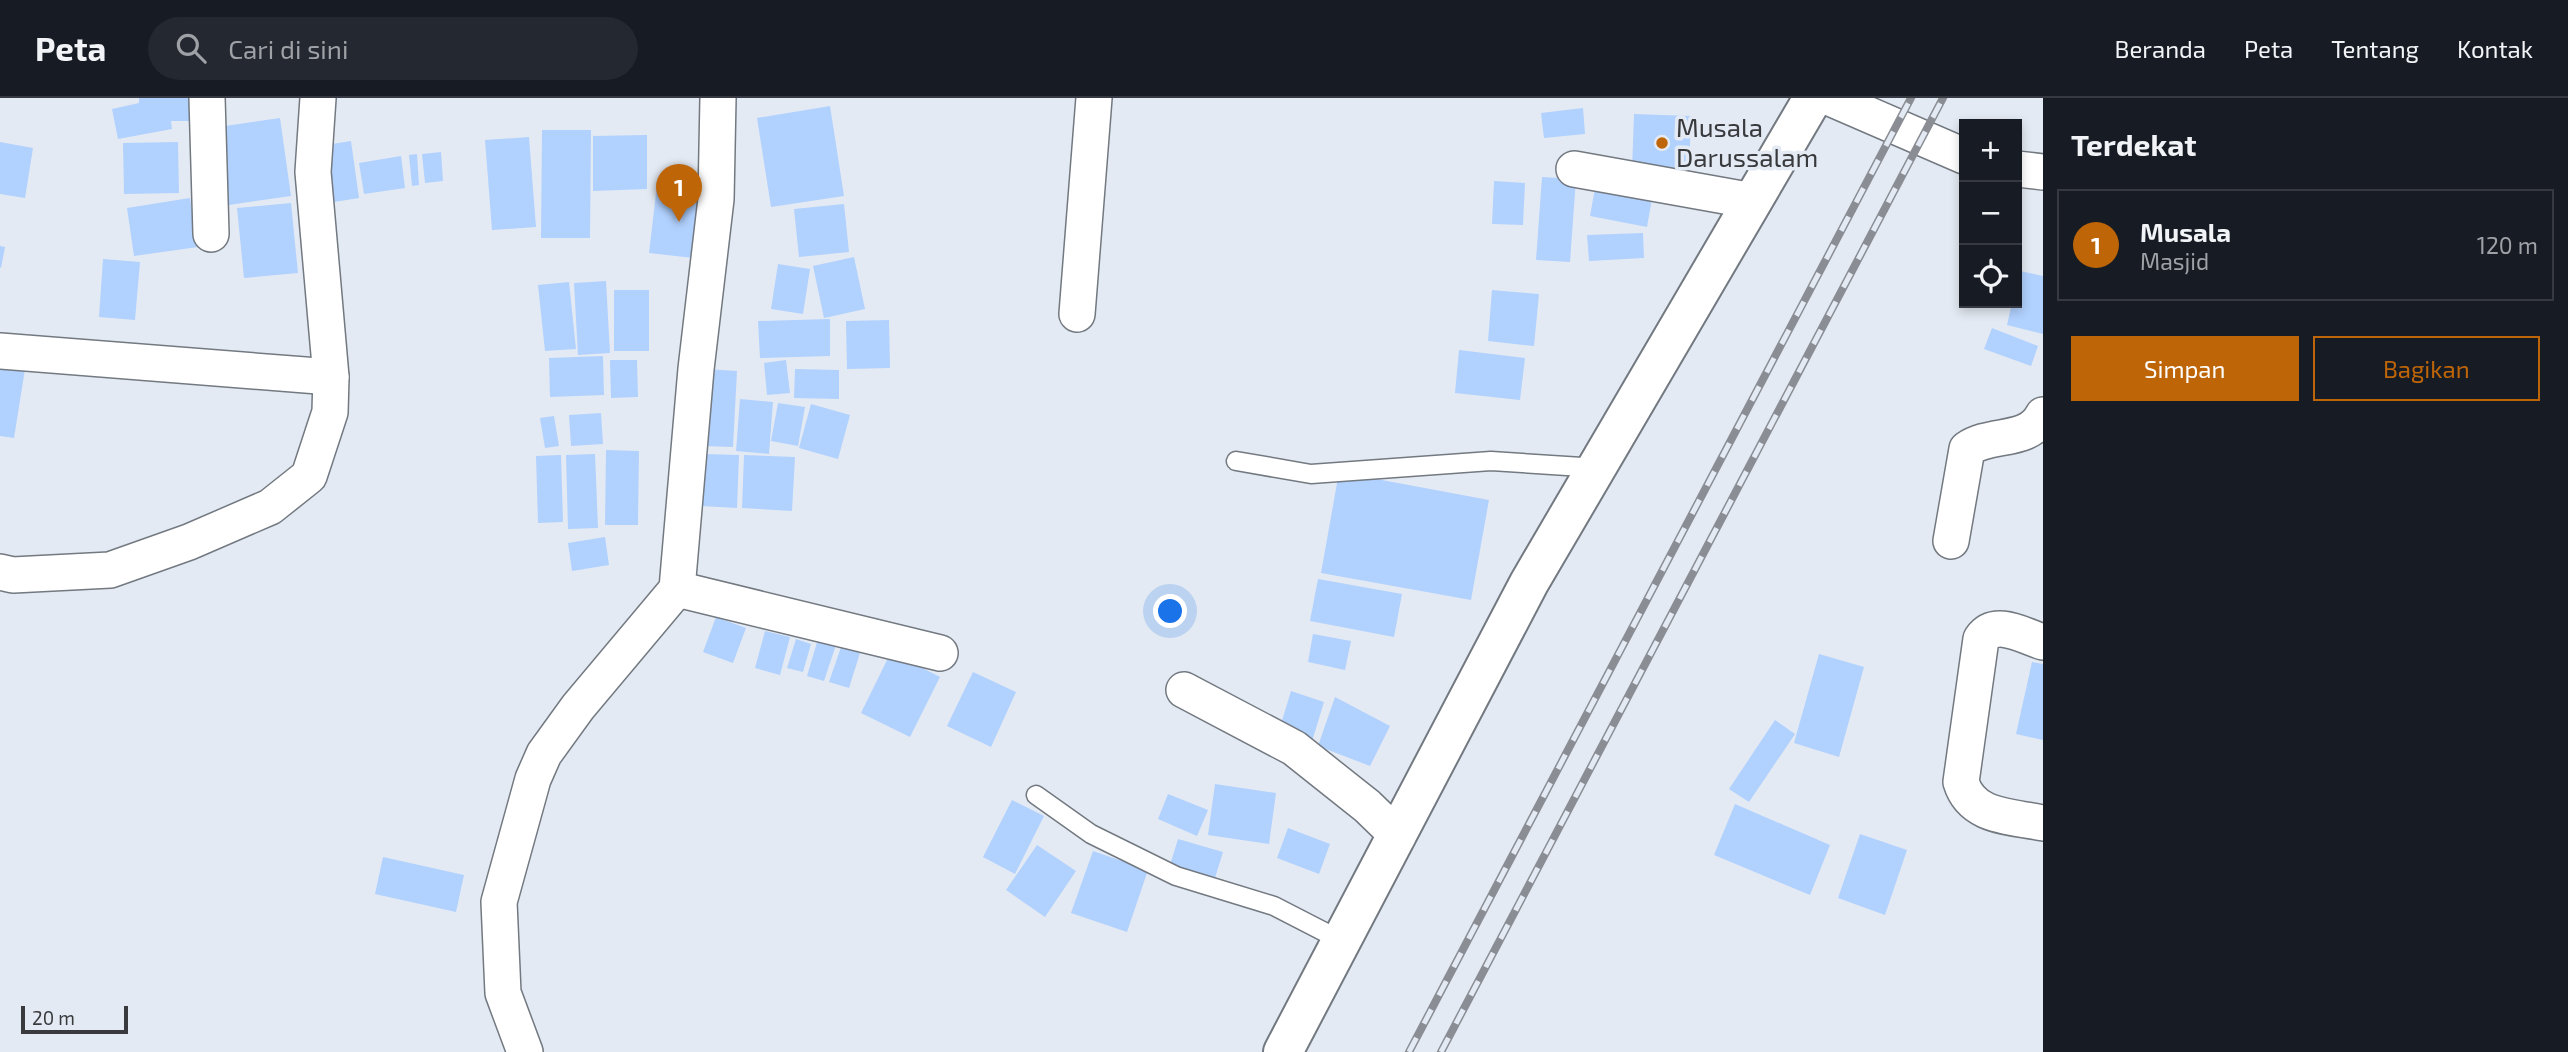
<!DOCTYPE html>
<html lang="id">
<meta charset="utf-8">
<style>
:root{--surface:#171b24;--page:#242831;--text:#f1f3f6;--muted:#9ea1a6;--line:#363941;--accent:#be6507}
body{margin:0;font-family:"Exo 2",sans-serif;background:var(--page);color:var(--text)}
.controls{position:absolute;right:21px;top:21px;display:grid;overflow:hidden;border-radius:0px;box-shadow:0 4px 10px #0003}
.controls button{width:63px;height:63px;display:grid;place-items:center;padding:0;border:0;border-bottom:2px solid var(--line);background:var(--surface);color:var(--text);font:35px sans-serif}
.scale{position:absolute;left:21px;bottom:18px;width:107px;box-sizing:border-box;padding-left:7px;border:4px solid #383a3d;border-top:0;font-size:19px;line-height:24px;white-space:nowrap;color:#383a3d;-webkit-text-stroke:5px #e4eaf3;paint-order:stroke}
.you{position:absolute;left:1171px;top:514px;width:24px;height:24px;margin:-18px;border:5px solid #fff;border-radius:50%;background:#1a73e8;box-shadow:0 0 0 10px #1a73e833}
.badge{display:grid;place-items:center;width:46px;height:46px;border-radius:50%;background:var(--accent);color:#fff;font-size:23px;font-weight:700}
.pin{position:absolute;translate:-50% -58px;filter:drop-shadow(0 2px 4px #0008)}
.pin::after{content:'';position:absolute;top:37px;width:24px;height:21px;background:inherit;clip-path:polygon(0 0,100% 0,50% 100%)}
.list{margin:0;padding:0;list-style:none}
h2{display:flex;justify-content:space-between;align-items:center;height:91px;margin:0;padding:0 28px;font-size:30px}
h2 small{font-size:23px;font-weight:400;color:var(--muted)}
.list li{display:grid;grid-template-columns:46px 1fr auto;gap:21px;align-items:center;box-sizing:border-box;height:112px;margin:0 14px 14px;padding:0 14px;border:2px solid var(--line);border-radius:0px}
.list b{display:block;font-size:26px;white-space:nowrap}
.list p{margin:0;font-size:23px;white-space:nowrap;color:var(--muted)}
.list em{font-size:23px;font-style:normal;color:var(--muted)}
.actions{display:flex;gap:14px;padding:21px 28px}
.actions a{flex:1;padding:16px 0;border:2px solid var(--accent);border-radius:0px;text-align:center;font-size:24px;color:var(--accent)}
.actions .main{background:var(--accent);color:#fff}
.icon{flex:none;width:38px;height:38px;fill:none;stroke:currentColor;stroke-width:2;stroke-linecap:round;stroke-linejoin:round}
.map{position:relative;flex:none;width:2043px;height:954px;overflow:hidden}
header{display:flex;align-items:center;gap:42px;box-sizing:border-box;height:98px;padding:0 35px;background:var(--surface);border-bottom:2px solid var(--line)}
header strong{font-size:33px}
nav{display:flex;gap:38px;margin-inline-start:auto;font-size:24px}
.search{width:490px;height:63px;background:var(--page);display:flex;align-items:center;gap:18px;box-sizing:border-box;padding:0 24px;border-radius:38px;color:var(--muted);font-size:26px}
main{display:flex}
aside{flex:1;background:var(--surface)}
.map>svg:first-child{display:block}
.building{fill:#b1d1fe}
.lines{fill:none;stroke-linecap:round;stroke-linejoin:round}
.service-casing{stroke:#737980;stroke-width:21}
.minor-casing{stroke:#737980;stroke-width:38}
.tertiary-casing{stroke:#737980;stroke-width:42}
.service{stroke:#fff;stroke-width:18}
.minor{stroke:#fff;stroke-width:35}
.tertiary{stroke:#fff;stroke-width:38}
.rail-casing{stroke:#8a8e94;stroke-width:8}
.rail{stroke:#e4eaf3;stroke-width:5;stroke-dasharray:16;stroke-linecap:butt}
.poi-dot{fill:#be6507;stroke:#e4eaf3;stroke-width:2.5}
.labels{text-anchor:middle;stroke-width:7;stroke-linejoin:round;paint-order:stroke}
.poi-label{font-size:26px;fill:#383a3d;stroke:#e4eaf3;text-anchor:start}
</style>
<header>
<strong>Peta</strong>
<div class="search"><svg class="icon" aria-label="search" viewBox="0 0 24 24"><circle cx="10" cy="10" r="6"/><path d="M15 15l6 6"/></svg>Cari di sini</div>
<nav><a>Beranda</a><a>Peta</a><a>Tentang</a><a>Kontak</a></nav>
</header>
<main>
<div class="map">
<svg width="2043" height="954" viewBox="0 0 2043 954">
<rect width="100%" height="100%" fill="#e4eaf3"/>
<g class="building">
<path d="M139 0H192V23H171L172 31 118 41 112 11 139 5Z"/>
<path d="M830 8 844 98 771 109 757 20Z"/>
<path d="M1583 10 1585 36 1544 40 1541 15Z"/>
<path d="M1634 16 1691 18 1689 74 1632 72Z"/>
<path d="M280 20 291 98 229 107 218 29Z"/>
<path d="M542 32H591L590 140H541Z"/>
<path d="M647 37V91L593 93V38Z"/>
<path d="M529 39 536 129 492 132 485 42Z"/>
<path d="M351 43 359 100 328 105 319 48Z"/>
<path d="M0 44 33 50 25 100 0 96Z"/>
<path d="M178 44 179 95 124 96 123 45Z"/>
<path d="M441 54 443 83 425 85 422 56Z"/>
<path d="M417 56 419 87 412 88 409 57Z"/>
<path d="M401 58 405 90 364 96 359 65Z"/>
<path d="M1542 79 1576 81 1570 164 1536 162Z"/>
<path d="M1597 79 1654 89 1647 129 1590 118Z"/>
<path d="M1494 83 1525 85 1523 127 1492 126Z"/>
<path d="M657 87 710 93 702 161 649 155Z"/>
<path d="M190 100 198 149 134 158 127 110Z"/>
<path d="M291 105 298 175 244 180 237 110Z"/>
<path d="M844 106 849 154 799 159 794 111Z"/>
<path d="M1643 135 1644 160 1589 163 1587 137Z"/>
<path d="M0 148 5 149 1 170 0 169Z"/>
<path d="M854 159 865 211 824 220 813 168Z"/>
<path d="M103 161 140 164 135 222 99 219Z"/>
<path d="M778 166 810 171 803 216 771 211Z"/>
<path d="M2020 173 2043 178V236L2007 227 2012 205H2017Z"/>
<path d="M606 183 610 255 578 257 574 185Z"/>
<path d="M569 184 576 251 545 253 538 187Z"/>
<rect x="614" y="192" width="35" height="61"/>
<path d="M1492 192 1539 196 1534 248 1488 243Z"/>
<path d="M830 221V258L760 260 758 223Z"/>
<path d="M889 222 890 270 847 271 846 223Z"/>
<path d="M1992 230 2038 248 2031 268 1984 251Z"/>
<path d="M1459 252 1525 260 1520 302 1455 295Z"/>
<path d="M603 258 604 297 550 299 549 260Z"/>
<path d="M610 262H637L638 299 611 300Z"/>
<path d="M786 262 790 295 767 297 764 265Z"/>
<path d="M0 267 25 271 14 340 0 338Z"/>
<path d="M706 271 737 273 733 349 703 348Z"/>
<path d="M795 271 839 272V301L794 300Z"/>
<path d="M740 301 773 304 769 356 736 353Z"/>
<path d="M778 305 805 309 798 348 771 343Z"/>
<path d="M811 306 850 317 838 361 799 350Z"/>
<path d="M601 315 603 346 571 348 569 317Z"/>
<path d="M554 318 559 348 545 350 540 320Z"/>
<path d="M606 352 639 353 638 427H605Z"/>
<path d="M595 356 598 430 568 431 566 357Z"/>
<path d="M703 356 739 357 737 410 701 408Z"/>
<path d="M561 357 563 424 538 425 536 358Z"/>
<path d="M744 357 795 359 792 413 742 410Z"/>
<path d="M1339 374 1489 402 1471 502 1321 475Z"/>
<path d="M605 439 609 467 572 473 568 445Z"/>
<path d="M1318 481 1402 496 1394 539 1310 523Z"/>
<path d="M716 519 746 530 733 565 703 554Z"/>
<path d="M765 533 790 539 780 577 755 570Z"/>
<path d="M1313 536 1351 543 1345 572 1308 564Z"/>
<path d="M796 541 811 546 803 574 787 570Z"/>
<path d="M818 541 836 547 824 583 807 578Z"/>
<path d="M841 549 860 555 849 590 829 584Z"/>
<path d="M891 554 940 579 910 639 861 615Z"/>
<path d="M1819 556 1864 569 1839 659 1794 645Z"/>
<path d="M2032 564 2043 566V642L2016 636Z"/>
<path d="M973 574 1016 594 991 649 947 628Z"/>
<path d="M1291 593 1324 604 1310 650 1277 639Z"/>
<path d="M1335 599 1390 628 1370 668 1318 648Z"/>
<path d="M1775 622 1795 636 1749 704 1729 691Z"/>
<path d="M1215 686 1276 695 1269 746 1208 737Z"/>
<path d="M1168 696 1208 712 1197 738 1158 721Z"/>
<path d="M1012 702 1044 718 1015 776 983 759Z"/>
<path d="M1735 706 1830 747 1810 797 1714 757Z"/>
<path d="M1288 730 1330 746 1319 776 1277 760Z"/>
<path d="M1860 736 1907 752 1885 817 1838 800Z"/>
<path d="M1178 741 1223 754 1215 780 1170 767Z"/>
<path d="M1037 747 1076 773 1045 819 1006 792Z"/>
<path d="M1093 753 1148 772 1127 834 1071 815Z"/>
<path d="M383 759 464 777 456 814 375 796Z"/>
</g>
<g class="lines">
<g class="service-casing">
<g id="service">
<path d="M1236 363 1311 376 1491 363 1598 370"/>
<path d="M1036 697 1091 736 1176 778 1274 808 1342 843"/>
</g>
</g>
<g class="minor-casing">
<g id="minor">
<path d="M207 0 211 136"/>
<path d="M1830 0 1964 58"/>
<path d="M1574 71 1753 103"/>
<path d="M2017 71 2043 74"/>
<path d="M1077 216 1094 0"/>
<path d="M0 253 331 279"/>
<path d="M1951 443 1967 351C1991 334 2028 346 2043 317"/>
<path d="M0 474 13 477 110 472 189 444 270 409 309 378 330 314 331 279 313 74 318 0"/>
<path d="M677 491 940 555"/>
<path d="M2043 544C2024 538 1995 520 1981 541L1961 684C1972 720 2010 718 2043 725"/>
<path d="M1184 592 1294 650 1367 708 1398 738"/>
<path d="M525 954 503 895 499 804 533 681 544 656 578 609 677 491 696 271 716 101 718 0"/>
</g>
</g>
<g class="tertiary-casing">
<path id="tertiary" d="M1283 954 1529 485 1813 0"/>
</g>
<use href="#service" class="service"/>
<use href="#minor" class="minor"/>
<use href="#tertiary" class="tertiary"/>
<g class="rail-casing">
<g id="rail">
<path d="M1409 954 1911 0"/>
<path d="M1441 954 1943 0"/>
</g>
</g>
<use href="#rail" class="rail"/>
</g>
<circle class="poi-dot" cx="1662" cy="45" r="7"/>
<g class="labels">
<g class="poi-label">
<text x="1676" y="39">Musala<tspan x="1676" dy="30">Darussalam</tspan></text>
</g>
</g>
</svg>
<div class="controls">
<button>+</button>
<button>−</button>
<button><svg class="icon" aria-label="locate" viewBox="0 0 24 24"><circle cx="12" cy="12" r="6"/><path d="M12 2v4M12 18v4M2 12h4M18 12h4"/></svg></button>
</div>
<div class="scale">20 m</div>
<div class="you"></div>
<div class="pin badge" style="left:679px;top:124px">1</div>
</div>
<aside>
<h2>Terdekat<small></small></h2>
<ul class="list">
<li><span class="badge">1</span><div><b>Musala</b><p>Masjid</p></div><em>120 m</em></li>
</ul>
<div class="actions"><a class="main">Simpan</a><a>Bagikan</a></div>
</aside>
</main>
